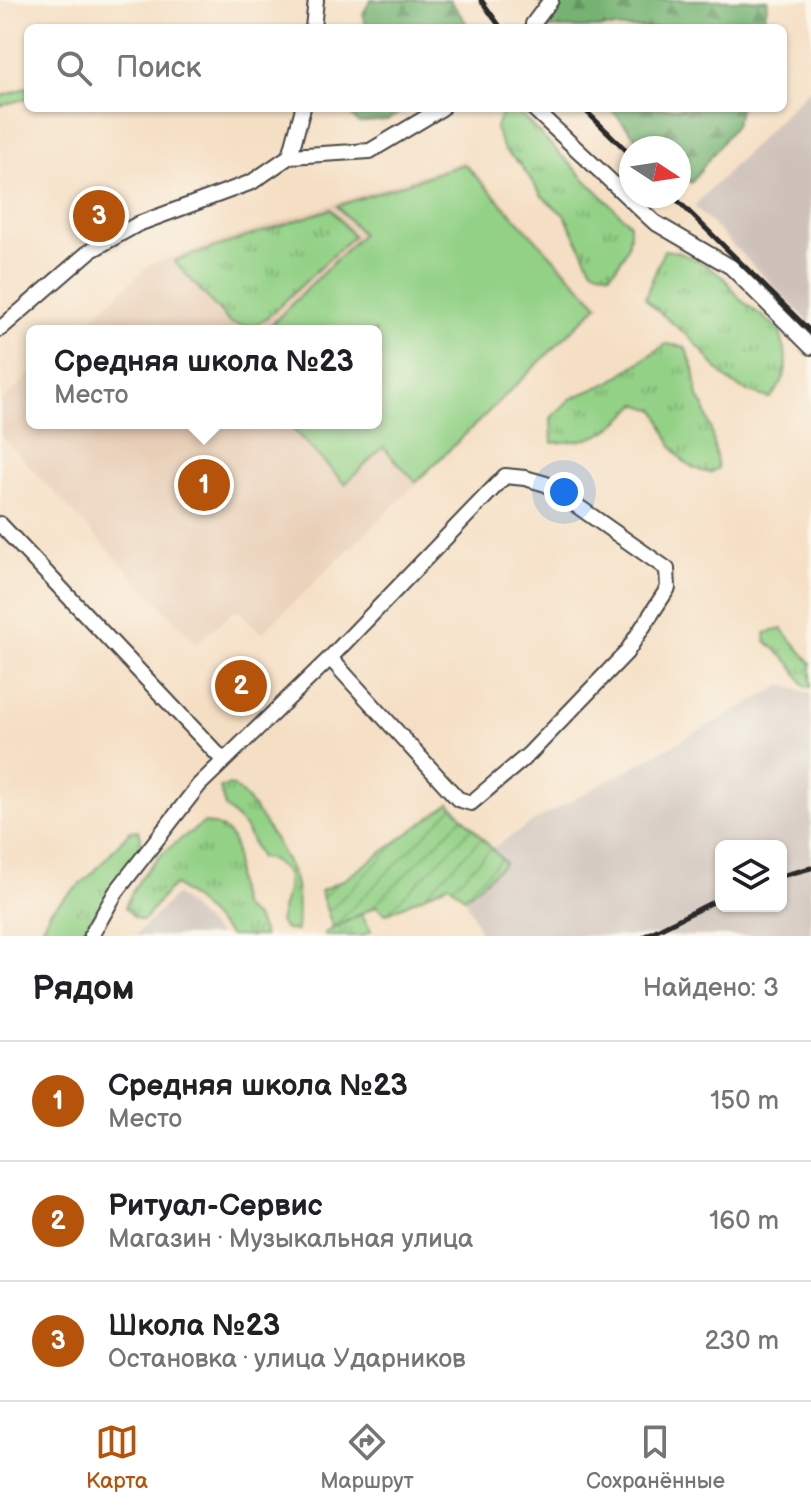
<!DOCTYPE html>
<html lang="ru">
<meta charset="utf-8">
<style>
:root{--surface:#fff;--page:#f2f2f2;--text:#202124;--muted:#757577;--line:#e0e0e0;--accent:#b45309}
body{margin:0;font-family:"Balsamiq Sans",sans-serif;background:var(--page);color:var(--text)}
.controls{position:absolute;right:24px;bottom:24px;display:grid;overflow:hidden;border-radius:12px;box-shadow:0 2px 6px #0004}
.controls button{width:72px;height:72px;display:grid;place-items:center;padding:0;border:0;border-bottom:2px solid var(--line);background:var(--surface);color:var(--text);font:40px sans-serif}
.compass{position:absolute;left:619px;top:136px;width:72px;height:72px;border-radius:50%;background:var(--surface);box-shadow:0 2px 6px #0004;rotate:102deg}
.you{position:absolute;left:564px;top:492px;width:28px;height:28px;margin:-20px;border:6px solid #fff;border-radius:50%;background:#1a73e8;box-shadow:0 0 0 12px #1a73e833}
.badge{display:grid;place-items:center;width:52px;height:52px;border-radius:50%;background:var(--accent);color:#fff;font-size:26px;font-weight:700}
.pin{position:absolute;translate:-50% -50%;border:4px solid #fff;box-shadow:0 2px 8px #0006}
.popup{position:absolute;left:26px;top:325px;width:356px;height:104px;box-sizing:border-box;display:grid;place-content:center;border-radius:12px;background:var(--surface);filter:drop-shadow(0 2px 6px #0005);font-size:26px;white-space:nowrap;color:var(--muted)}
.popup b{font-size:30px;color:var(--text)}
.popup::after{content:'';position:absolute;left:50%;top:100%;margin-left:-16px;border:16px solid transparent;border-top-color:var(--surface)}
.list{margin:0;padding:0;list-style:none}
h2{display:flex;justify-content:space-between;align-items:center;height:104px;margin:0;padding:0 32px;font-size:34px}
h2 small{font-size:26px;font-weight:400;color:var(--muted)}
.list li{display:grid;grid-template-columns:52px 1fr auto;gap:24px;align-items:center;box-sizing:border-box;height:120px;padding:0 32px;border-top:2px solid var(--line)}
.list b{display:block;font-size:30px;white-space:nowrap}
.list p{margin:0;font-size:26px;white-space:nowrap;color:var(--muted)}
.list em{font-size:26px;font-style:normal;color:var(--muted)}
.icon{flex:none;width:44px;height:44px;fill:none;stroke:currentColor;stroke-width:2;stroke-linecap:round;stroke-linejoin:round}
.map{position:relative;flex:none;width:811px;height:936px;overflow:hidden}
.search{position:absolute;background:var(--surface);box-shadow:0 2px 6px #0004;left:24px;right:24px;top:24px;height:88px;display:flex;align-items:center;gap:20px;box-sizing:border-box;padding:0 28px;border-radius:12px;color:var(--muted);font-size:30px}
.sheet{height:464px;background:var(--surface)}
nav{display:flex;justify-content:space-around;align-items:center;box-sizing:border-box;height:112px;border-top:2px solid var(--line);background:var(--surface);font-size:22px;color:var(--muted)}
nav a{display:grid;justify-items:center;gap:4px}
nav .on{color:var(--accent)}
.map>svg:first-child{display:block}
.built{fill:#e8ceb6}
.industrial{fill:#cec1b9;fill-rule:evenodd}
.grass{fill:url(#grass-tufts);stroke:#5f7e58;stroke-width:2}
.forest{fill:url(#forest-firs);stroke:#506f4f;stroke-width:2}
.garden{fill:url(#garden-furrows);stroke:#5f7e58;stroke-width:2}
.pitch{fill:#93d186;stroke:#5f7e58;stroke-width:2}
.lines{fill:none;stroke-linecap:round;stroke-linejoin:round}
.minor-casing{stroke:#494642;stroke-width:18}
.minor{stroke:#fff;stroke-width:14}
.rail{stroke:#2b2b2b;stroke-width:5}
</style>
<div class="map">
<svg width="811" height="936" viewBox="0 0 811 936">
<defs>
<pattern id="grass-tufts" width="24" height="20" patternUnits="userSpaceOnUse" patternTransform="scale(2)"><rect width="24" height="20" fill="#93d186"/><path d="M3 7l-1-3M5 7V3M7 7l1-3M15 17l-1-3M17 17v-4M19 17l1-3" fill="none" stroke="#78aa6e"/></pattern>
<pattern id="forest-firs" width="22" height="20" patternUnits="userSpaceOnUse" patternTransform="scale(2)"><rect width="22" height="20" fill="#76b373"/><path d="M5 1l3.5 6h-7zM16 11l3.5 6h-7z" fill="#61925f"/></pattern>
<pattern id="garden-furrows" width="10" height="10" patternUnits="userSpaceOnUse" patternTransform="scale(2)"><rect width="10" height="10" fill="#93d186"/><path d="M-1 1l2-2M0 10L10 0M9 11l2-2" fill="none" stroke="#78aa6e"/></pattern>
</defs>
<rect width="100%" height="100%" fill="#fbf7ec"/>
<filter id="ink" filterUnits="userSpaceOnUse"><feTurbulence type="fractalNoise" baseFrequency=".0125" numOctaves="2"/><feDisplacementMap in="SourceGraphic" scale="16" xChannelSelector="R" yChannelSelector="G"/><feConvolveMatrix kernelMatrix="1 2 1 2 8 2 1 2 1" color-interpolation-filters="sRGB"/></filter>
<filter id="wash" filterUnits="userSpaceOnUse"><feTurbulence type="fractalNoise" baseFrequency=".006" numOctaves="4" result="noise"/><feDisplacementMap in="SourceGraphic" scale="32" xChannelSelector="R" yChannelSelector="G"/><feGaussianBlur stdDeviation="1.8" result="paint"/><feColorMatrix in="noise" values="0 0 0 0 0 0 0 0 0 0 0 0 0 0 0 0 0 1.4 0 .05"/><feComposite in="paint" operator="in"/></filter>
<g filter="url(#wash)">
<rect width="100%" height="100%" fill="#f5dfc4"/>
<path class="built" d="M464 160 602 305 262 633 236 609 196 643 0 435V403L32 373V423H376V331H78L151 264Z"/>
<g class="industrial">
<path d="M811 87V324L694 206Z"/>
<path d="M783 685 811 694V936H474L480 932 465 898 504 863 491 849 536 820ZM721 846H781V906H721Z"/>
<path d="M176 894 219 936H135Z"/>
</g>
<g class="grass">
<path d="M28 87V98L0 106V97Z"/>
<path d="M504 108 517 111 630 224C631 245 624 259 610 274L592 269 565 216 542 196 520 164 504 150 495 129Z"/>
<path d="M331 209 353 236 266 319C254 326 244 327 230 323L174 261Z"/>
<path d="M664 250 678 252 705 264 725 279 741 300 779 329C787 358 793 374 770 398 718 387 721 366 687 335 672 322 658 313 645 298Z"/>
<path d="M666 344 685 347 694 369 698 397 704 407 711 430 718 468 710 473C674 467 670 440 656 410L637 404C606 437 596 440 552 443L551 418 570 399 610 382Z"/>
<path d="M782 629 811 663V687L805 686 790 663 766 641 765 633Z"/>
<path d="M230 785C248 790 290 862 295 881 299 897 298 915 297 931L286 930 279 922 287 890 288 874 272 860 260 858 245 827 225 807 220 788Z"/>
<path d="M204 823C238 827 236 848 236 876 236 887 240 898 242 908L256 918 264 936H230L195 901 175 885 166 892 143 921 134 917 125 907C142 866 169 846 204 823Z"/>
<path d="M138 830 141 837 139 851 79 936H37L51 910 93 873 130 831Z"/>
<path d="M361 914 371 931 362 936H326L325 933Z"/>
</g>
<g class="forest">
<path d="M371 0H450L470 28H366L363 13Z"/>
<path d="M535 0H768L763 28H545L542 3Z"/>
<path d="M345 108H408L387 120 358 123Z"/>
<path d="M610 108H741L735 125 691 183 679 173V148H645Z"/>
</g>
<path class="garden" d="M450 803 505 863 465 898 449 884 386 914 376 906 333 928 320 891 345 879Z"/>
<path class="pitch" d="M464 164 598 305 416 482 383 447 345 484 287 423H376V331H265L362 234 337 206Z"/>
</g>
<g filter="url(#ink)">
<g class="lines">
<g class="minor-casing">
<g id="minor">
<path d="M533 24 551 0"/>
<path d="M313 28 316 0"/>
<path d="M533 108 654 222 731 267 811 347"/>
<path d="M290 156 370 151 442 108"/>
<path d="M0 329 90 251 138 224 252 182 290 156 303 108"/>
<path d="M0 524 223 760"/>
<path d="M91 936 116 892 199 785 330 658 505 476 525 478 546 484 667 569 668 588 626 653 529 754 471 803 458 799 330 658"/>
</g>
</g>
<use href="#minor" class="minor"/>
<g class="rail">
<path d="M481 0 501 28"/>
<path d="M583 108 631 155"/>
<path d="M673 196 811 332"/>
<path d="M781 876 811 868"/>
<path d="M645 936 721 898"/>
</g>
</g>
</g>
</svg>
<div class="controls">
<button><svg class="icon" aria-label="layers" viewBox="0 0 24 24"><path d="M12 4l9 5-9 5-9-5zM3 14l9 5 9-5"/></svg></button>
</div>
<svg class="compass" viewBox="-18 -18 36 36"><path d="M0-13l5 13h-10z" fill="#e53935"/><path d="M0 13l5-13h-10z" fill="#757577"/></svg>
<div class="you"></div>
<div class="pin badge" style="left:204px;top:485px">1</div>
<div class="popup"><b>Средняя школа №23</b>Место</div>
<div class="pin badge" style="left:241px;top:686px">2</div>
<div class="pin badge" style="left:99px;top:216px">3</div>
<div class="search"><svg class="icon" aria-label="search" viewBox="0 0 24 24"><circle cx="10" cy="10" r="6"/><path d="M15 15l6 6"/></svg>Поиск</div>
</div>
<section class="sheet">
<h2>Рядом<small>Найдено: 3</small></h2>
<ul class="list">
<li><span class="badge">1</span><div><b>Средняя школа №23</b><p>Место</p></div><em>150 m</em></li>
<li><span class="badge">2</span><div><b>Ритуал-Сервис</b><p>Магазин · Музыкальная улица</p></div><em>160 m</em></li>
<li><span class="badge">3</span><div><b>Школа №23</b><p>Остановка · улица Ударников</p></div><em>230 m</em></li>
</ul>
</section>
<nav>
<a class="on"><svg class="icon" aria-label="map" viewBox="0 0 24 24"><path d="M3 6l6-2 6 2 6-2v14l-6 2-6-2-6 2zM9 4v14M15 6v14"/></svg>Карта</a>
<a><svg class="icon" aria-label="directions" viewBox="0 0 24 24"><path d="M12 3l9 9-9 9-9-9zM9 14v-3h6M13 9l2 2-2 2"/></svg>Маршрут</a>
<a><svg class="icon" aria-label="saved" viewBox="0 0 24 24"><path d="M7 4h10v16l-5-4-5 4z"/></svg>Сохранённые</a>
</nav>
